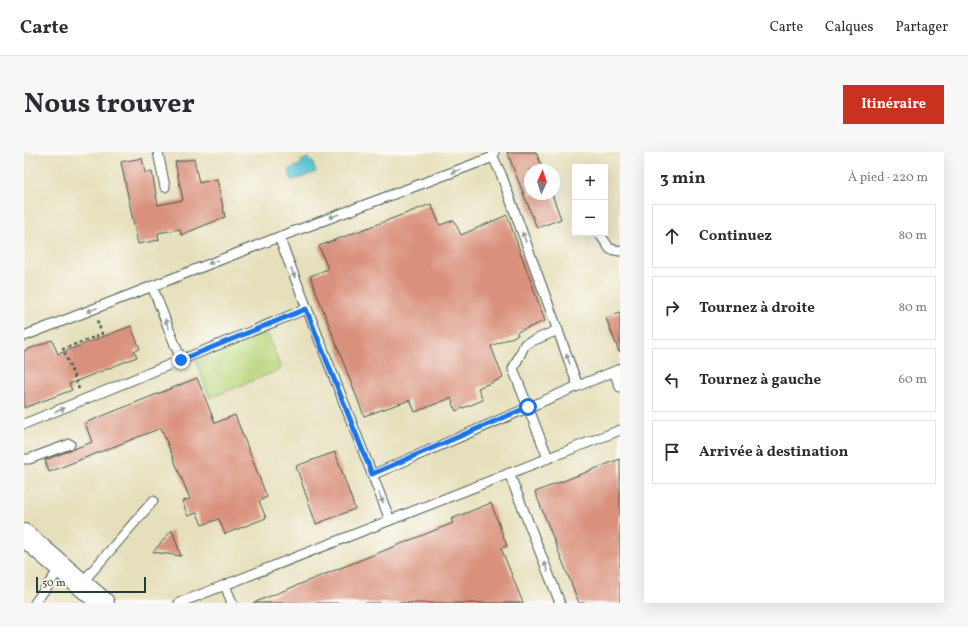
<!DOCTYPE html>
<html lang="fr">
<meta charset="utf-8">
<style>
:root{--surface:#fff;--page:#f7f7f7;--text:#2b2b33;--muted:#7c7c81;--line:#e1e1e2;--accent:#c8321e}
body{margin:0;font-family:Vollkorn,serif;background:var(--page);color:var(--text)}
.controls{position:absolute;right:12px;top:12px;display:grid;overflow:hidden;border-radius:0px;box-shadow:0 4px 16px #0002}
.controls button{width:36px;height:36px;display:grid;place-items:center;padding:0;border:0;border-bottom:1px solid var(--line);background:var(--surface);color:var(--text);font:20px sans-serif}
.compass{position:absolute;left:500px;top:12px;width:36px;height:36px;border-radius:50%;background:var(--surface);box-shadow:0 4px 16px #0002;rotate:3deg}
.scale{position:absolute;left:12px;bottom:10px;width:110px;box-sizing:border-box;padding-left:4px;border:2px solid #1f3d34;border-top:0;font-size:11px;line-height:14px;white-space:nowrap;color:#1f3d34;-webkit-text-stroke:3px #fdfcf7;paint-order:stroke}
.stop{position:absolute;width:12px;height:12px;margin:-9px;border:3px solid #1a73e8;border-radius:50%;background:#fff}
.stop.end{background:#1a73e8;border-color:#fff;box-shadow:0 1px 4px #0008}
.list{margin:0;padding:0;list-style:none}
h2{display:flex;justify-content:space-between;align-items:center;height:52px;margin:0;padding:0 16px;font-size:17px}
h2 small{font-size:13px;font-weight:400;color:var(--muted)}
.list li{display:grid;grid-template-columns:26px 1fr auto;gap:12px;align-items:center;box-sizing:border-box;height:64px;margin:0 8px 8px;padding:0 8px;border:1px solid var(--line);border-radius:0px}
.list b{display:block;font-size:15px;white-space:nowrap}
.list em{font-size:13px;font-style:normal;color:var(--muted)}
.icon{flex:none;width:22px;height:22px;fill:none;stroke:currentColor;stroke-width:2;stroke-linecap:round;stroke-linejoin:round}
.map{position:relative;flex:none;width:596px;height:451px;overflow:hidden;border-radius:0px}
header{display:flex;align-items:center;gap:24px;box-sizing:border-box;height:56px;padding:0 20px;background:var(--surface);border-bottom:1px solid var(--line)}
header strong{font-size:19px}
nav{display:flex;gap:22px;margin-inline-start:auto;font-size:14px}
.intro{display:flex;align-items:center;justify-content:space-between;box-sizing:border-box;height:96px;padding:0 24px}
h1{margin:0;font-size:28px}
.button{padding:10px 18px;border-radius:0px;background:var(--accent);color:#fff;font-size:14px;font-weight:700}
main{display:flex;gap:24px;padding:0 24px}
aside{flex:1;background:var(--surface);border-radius:0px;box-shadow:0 4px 16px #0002}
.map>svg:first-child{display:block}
.green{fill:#b9d67d;stroke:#6c8a58}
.water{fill:#5ac5d4;stroke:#3c8184}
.building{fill:#d9907b}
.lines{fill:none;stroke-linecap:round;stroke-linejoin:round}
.lane-casing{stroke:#3d5548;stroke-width:11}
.secondary-casing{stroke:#3d5548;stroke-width:24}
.path{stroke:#3d5548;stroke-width:2.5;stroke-dasharray:3 3;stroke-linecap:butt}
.lane{stroke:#fff;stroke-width:9}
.secondary{stroke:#fff;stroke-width:22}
.oneway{fill:#8f9e9a}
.route{stroke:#1a73e8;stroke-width:5}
</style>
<header>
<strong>Carte</strong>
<nav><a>Carte</a><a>Calques</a><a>Partager</a></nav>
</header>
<div class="intro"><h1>Nous trouver</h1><a class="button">Itinéraire</a></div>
<main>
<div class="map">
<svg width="596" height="451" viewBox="0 0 596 451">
<rect width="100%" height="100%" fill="#fdfcf7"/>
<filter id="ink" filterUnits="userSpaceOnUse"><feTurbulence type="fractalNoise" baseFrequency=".025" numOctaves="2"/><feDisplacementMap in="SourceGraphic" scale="8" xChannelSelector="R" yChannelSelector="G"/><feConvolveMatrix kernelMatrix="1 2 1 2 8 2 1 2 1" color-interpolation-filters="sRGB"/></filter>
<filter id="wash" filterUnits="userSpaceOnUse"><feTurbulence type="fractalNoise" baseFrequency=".012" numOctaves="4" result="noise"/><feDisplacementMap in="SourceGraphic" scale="16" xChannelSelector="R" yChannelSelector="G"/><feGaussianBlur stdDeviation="0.9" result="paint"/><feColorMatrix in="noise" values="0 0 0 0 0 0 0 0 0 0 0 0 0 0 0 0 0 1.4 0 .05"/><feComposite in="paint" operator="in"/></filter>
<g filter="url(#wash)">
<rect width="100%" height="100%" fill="#e6dfbb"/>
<path class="green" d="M243 180 257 217 186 246 172 209Z"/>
<path class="water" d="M284 6 285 9 288 8 292 20 268 29 264 18 278 12 277 9Z"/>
<g id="blocks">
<g class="building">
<path d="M483 0H512L519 18H506V42H528L537 67 513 76Z"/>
<path d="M118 6 121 21 128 20 134 53 159 48 151 10 170 7 175 31 193 27 201 65 157 83 156 77 134 81 135 88 114 92 97 10Z"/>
<path d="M407 52 416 73 430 68 437 83 483 63 521 169 493 180 494 183 467 194 479 226 454 236 459 248 432 259 427 246 391 260 386 248 340 264 286 124 304 117 295 94Z"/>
<path d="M596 160V200H595L582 166Z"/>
<path d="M107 174 116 197 110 199 113 205 45 232 48 238 0 256V199L28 188 34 202Z"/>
<path d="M173 226 191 271 211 263 243 345 235 349 242 366 201 382 195 367 178 373 173 361 164 364 158 349 166 347 137 276 25 320 21 308 68 290 61 271Z"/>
<path d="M311 300 331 357 292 372 272 314Z"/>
<path d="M596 307V451H555L511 340Z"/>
<path d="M467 351 483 394 477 396 499 451H229L429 371 427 367Z"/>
<path d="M148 378 157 404 129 400Z"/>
</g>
</g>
</g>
<g filter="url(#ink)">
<use href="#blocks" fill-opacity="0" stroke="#3d5548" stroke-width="1"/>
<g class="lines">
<g class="lane-casing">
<g id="lane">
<path d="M134 0 141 35"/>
<path d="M470 0 469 5 477 22 554 234 596 217"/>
<path d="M575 81 586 97 596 99"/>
<path d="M255 85 366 368"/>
<path d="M128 134 157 208"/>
<path d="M0 184 255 85 469 5"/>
<path d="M590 220 596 235"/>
<path d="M0 272 282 157"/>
<path d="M524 306 489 217 501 192 534 178"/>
<path d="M0 307H5L46 292"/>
<path d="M485 321 536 451"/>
<path d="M348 323 554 234"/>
<path d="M57 432 129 349"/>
<path d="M201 433 208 451"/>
<path d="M11 451 37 415"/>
<path d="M155 451 596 278"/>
</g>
</g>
<g class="secondary-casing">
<path id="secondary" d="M0 383 79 451"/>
</g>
<path class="path" d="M55 237 39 197 78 182 73 168"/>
<use href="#lane" class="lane"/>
<use href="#secondary" class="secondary"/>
</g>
<defs><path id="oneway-solid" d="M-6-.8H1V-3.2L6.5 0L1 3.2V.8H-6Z"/></defs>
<g class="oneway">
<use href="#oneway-solid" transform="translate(432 19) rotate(160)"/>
<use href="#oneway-solid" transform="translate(310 64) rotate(160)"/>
<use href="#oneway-solid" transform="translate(500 85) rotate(-110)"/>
<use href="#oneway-solid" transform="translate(189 110) rotate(159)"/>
<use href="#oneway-solid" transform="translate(269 121) rotate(69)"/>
<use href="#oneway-solid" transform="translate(68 158) rotate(159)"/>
<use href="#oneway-solid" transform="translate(143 172) rotate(-112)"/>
<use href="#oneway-solid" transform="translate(544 207) rotate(-110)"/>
<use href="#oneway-solid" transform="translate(36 258) rotate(-21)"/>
<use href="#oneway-solid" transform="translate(357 346) rotate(68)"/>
<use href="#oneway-solid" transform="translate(522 415) rotate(-111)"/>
</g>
</g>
<g class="lines" filter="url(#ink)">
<path class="route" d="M157 208 282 157 348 322 504 255"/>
</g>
</svg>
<div class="controls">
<button>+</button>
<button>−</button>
</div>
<svg class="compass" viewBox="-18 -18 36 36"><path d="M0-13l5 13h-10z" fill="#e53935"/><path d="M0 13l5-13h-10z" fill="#7c7c81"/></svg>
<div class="scale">50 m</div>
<div class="stop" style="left:504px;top:255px"></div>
<div class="stop end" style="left:157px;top:208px"></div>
</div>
<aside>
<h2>3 min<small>À pied · 220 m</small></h2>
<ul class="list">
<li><svg class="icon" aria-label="ahead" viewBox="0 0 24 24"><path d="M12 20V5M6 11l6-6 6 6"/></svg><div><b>Continuez</b></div><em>80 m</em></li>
<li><svg class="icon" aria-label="right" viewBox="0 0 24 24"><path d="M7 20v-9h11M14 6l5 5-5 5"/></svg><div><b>Tournez à droite</b></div><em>80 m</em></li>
<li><svg class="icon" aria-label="left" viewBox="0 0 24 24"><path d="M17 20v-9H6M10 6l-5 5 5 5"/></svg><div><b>Tournez à gauche</b></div><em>60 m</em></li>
<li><svg class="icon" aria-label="arrive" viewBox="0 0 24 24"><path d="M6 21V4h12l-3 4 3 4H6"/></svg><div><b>Arrivée à destination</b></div></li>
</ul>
</aside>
</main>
